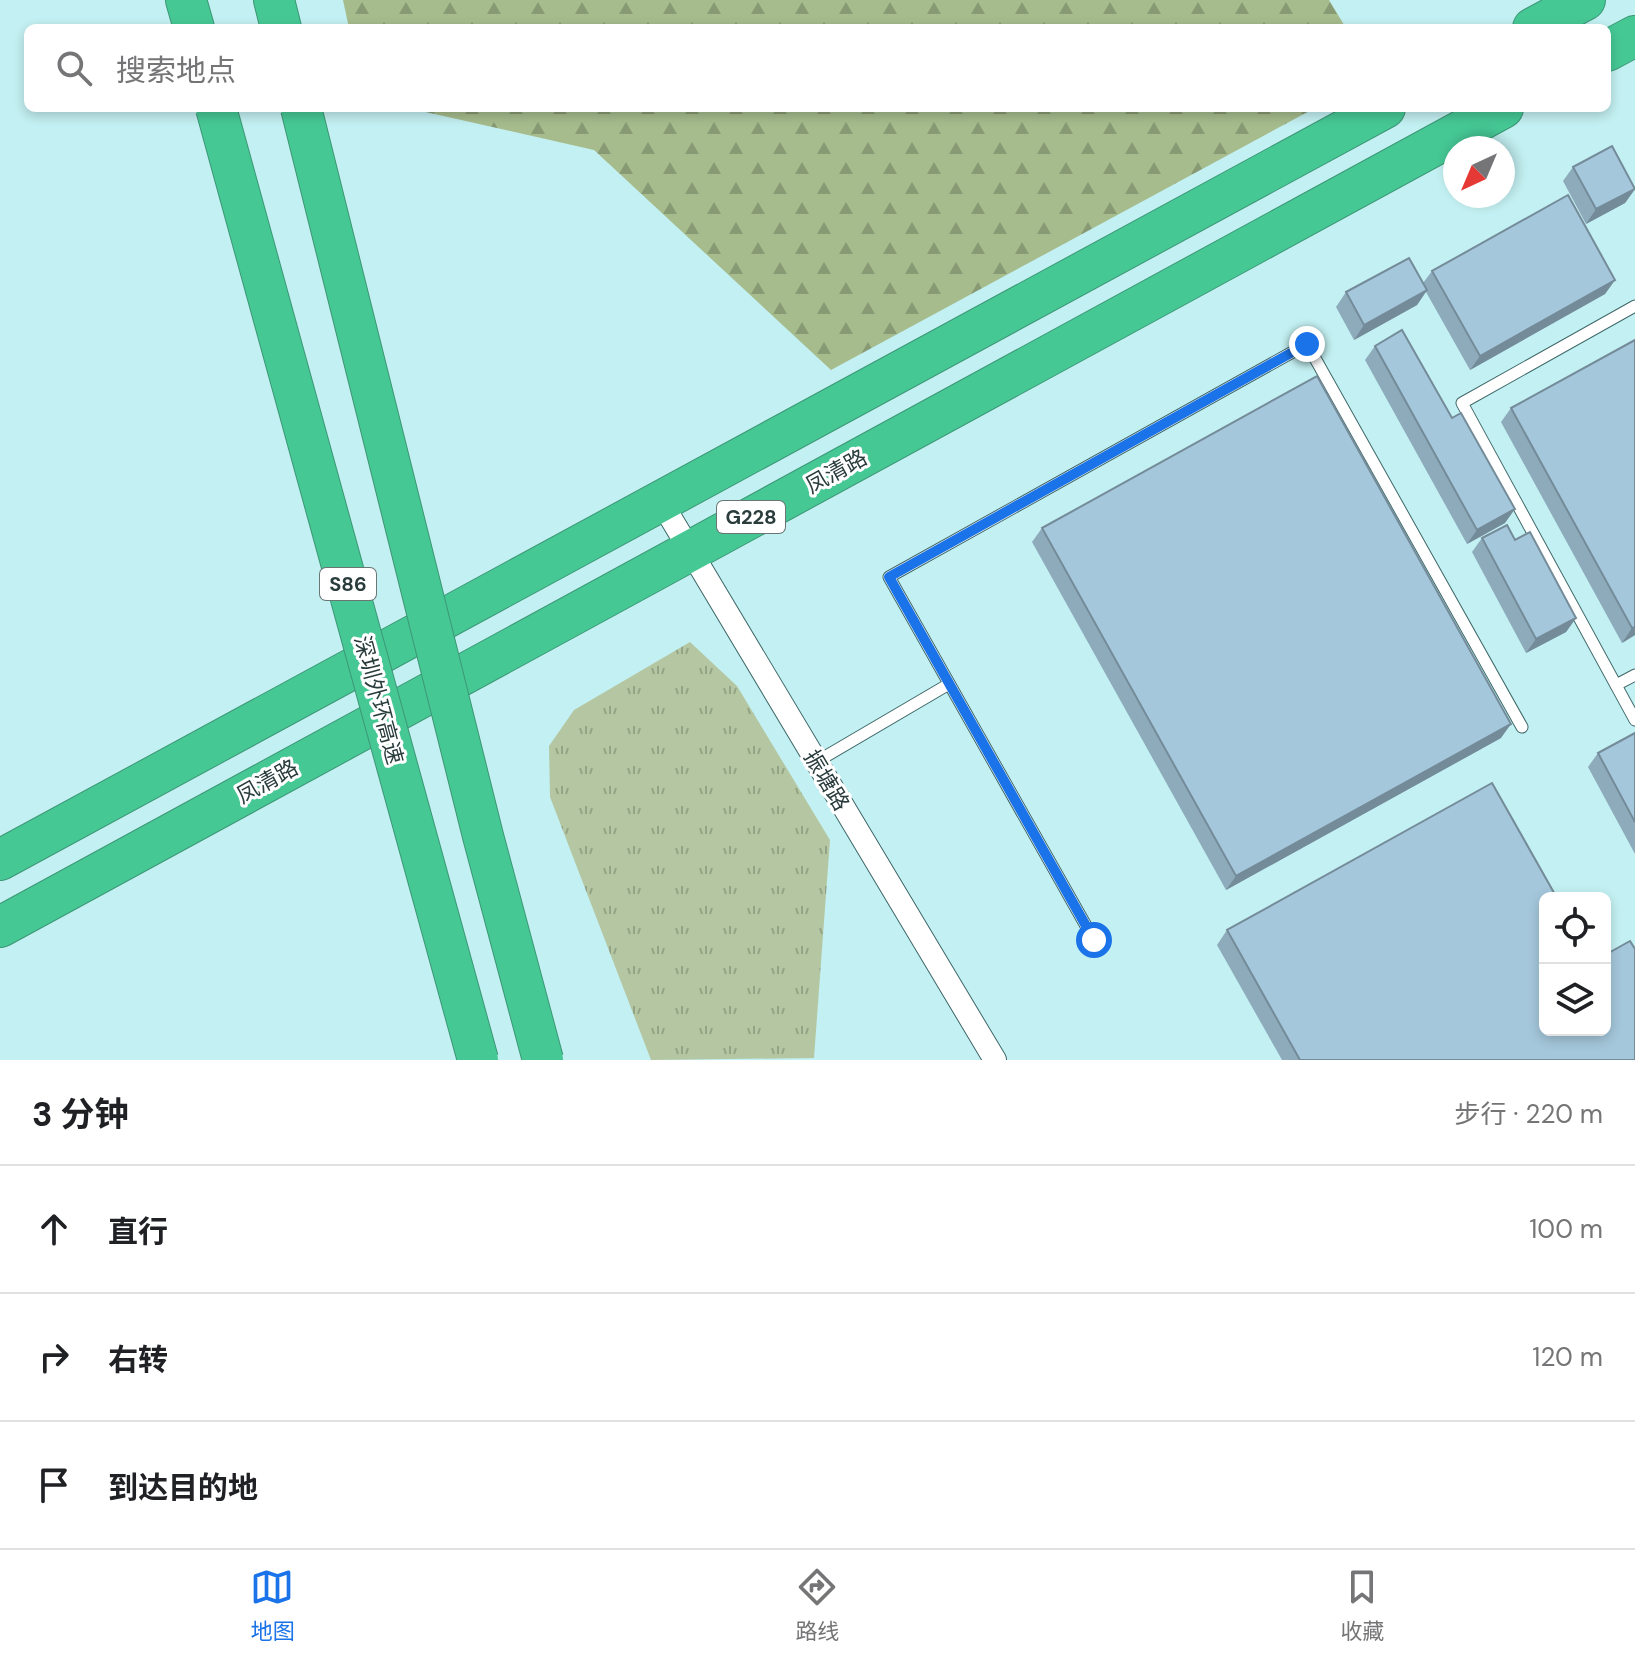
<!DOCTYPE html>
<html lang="zh">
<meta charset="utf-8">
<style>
:root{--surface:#fff;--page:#f6f6f6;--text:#202124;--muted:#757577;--line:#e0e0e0;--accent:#1a73e8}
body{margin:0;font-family:"DM Sans","Noto Sans SC",sans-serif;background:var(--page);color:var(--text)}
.controls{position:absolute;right:24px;bottom:24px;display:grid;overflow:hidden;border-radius:12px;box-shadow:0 4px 12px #0003}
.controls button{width:72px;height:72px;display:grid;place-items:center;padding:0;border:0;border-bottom:2px solid var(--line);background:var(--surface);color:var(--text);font:40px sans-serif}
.compass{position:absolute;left:1443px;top:136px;width:72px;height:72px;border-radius:50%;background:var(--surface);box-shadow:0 4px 12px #0003;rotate:224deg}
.stop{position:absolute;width:24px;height:24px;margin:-18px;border:6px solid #1a73e8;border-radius:50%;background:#fff}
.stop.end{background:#1a73e8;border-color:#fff;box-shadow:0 2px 8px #0008}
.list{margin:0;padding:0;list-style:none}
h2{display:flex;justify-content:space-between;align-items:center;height:104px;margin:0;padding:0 32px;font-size:34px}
h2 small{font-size:26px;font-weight:400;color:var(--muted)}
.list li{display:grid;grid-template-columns:52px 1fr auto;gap:24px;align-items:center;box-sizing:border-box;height:128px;padding:0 32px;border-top:2px solid var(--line)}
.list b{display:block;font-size:30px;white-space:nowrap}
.list em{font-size:26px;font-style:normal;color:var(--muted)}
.icon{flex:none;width:44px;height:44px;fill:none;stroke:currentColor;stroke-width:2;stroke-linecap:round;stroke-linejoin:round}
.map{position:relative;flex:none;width:1635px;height:1060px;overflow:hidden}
.search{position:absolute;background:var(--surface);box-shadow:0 4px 12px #0003;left:24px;right:24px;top:24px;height:88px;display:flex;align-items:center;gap:20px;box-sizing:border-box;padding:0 28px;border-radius:12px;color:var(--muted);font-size:30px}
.sheet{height:488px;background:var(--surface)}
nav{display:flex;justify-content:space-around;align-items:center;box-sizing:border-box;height:112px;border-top:2px solid var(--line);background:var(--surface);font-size:22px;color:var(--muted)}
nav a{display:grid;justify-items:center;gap:4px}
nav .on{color:var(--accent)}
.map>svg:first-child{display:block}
.grass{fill:url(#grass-tufts)}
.forest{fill:url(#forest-firs)}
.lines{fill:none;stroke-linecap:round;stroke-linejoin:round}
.lane-casing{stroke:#3f6869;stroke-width:13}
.street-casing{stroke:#3f6869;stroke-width:24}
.highway-casing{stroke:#3c9776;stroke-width:42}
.lane{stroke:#fff;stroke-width:11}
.street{stroke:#fff;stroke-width:22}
.highway{stroke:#46c895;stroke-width:40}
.highway-bridge-casing{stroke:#3c9776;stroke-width:42;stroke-linecap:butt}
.highway-bridge{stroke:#46c895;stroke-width:40}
.wall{fill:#8eabbc}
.shaded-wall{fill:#748b99}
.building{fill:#a5c7db;stroke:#748b99;stroke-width:2}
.route{stroke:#1a73e8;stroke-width:10}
.labels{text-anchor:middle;stroke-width:6;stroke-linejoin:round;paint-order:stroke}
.shield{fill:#fff;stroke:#6a7676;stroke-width:2}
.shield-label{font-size:20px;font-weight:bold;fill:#2a3c3c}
.street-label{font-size:22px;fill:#2a3c3c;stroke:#fff}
</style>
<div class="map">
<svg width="1635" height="1060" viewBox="0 0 1635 1060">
<defs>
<pattern id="grass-tufts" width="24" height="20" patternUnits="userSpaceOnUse" patternTransform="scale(2)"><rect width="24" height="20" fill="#b5c7a2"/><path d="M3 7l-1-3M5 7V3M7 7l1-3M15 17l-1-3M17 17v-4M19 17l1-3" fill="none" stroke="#93a385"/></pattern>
<pattern id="forest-firs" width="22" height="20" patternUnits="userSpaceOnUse" patternTransform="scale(2)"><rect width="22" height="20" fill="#a6bc8d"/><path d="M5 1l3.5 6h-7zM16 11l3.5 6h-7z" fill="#879a74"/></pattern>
</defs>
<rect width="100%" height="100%" fill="#c3f0f2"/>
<path class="grass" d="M690 642 737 686 830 840 814 1058 651 1060 550 797 549 746 574 710Z"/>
<g class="forest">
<path d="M343 0H1329L1346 28H349Z"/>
<path d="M408 108H1315L831 370 594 150Z"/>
</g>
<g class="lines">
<g class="lane-casing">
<g id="lane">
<path d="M1635 306 1462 403 1635 720"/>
<path d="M1616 685 1635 675"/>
<path d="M816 762 949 684"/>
<path d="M1094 940 889 577 1307 344 1522 727"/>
</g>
</g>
<g class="street-casing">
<path id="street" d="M660 500 995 1060"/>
</g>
<g class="highway-casing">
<g id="highway">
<path d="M186 0 194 28"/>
<path d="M274 0 281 28"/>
<path d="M1533 28 1585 0"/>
<path d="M1607 51 1635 36"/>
<path d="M0 860 1385 108"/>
<path d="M0 927 1503 108"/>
</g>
</g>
<use href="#lane" class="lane"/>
<use href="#street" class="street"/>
<use href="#highway" class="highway"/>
<g class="highway-bridge-casing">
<g id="highway-bridge">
<path d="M216 108 478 1060"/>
<path d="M301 108 483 836 543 1060"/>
</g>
</g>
<use href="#highway-bridge" class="highway-bridge"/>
</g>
<g class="wall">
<path d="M1573 167 1635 189 1625 203 1586 224 1563 181Z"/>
<path d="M1432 271 1615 280 1605 294 1470 370 1426 292 1417 305 1354 340 1336 307 1346 292 1423 283Z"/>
<path d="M1375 346 1505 523 1467 544 1365 360Z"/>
<path d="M1511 408 1635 635 1622 643 1501 422Z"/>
<path d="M1042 528 1501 738 1226 890 1032 542Z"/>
<path d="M1482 538 1515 540 1576 618 1566 632 1526 653 1472 552Z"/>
<path d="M1635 733V854L1588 767 1598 753Z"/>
<path d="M1227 930 1545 1030 1635 1060H1282L1217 945Z"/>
</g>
<g class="shaded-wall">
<path d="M1635 189 1625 203 1586 224 1596 209Z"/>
<path d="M1615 280 1605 294 1470 370 1480 356Z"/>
<path d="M1427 290 1417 305 1354 340 1364 325Z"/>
<path d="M1515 509 1505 523 1467 544 1477 530Z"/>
<path d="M1576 618 1566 632 1526 653 1536 639Z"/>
<path d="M1635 627V635L1622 643 1632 628Z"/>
<path d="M1511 724 1501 738 1226 890 1236 876Z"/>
</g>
<g class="building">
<path d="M1612 146 1635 189 1596 209 1573 167Z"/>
<path d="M1568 195 1615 280 1480 356 1432 271Z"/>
<path d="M1409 258 1427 290 1364 325 1346 292Z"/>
<path d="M1402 330 1452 418 1461 413 1515 509 1477 530 1375 346Z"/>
<path d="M1635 340V627L1632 628 1511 408Z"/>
<path d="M1317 376 1511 724 1236 876 1042 528Z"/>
<path d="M1507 525 1515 540 1530 532 1576 618 1536 639 1482 538Z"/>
<path d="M1635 733V822L1598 753Z"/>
<path d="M1492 783 1557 898H1545V1030H1605V955L1630 941 1635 949V1060H1300L1227 930Z"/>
</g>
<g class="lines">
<path class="route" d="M1094 940 889 577 1307 344"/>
</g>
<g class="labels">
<g class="shield">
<rect x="717" y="501" width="68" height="32" rx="6"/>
<rect x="320" y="568" width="56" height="32" rx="6"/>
</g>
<g class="shield-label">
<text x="751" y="524">G228</text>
<text x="348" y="591">S86</text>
</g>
<g class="street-label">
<text transform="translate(836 471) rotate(-29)" y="8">凤清路</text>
<text transform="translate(379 700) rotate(75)" y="8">深圳外环高速</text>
<text transform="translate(827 780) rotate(59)" y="8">振塘路</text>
<text transform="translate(267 781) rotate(-29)" y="8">凤清路</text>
</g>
</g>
</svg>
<div class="controls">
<button><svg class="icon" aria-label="locate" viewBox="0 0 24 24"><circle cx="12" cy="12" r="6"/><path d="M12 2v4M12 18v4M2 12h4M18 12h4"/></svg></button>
<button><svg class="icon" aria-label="layers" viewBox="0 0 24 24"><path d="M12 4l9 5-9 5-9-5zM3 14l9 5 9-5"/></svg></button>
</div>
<svg class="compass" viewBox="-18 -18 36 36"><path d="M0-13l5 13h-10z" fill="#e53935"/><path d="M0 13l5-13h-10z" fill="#757577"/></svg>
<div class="stop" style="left:1094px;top:940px"></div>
<div class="stop end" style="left:1307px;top:344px"></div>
<div class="search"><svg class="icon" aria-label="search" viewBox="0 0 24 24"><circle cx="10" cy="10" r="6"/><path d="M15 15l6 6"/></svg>搜索地点</div>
</div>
<section class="sheet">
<h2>3 分钟<small>步行 · 220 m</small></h2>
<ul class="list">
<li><svg class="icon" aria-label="ahead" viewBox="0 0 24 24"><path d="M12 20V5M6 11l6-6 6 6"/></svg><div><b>直行</b></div><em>100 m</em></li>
<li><svg class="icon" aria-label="right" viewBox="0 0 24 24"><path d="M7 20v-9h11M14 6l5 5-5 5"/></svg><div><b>右转</b></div><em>120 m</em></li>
<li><svg class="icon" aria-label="arrive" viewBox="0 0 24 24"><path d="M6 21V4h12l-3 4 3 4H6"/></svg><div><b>到达目的地</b></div></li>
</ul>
</section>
<nav>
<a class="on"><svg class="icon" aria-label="map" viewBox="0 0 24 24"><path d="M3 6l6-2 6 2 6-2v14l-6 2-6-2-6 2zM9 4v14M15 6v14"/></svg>地图</a>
<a><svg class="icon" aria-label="directions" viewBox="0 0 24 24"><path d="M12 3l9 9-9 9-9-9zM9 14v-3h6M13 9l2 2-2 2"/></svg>路线</a>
<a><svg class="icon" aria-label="saved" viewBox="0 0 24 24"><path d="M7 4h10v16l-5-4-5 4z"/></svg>收藏</a>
</nav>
